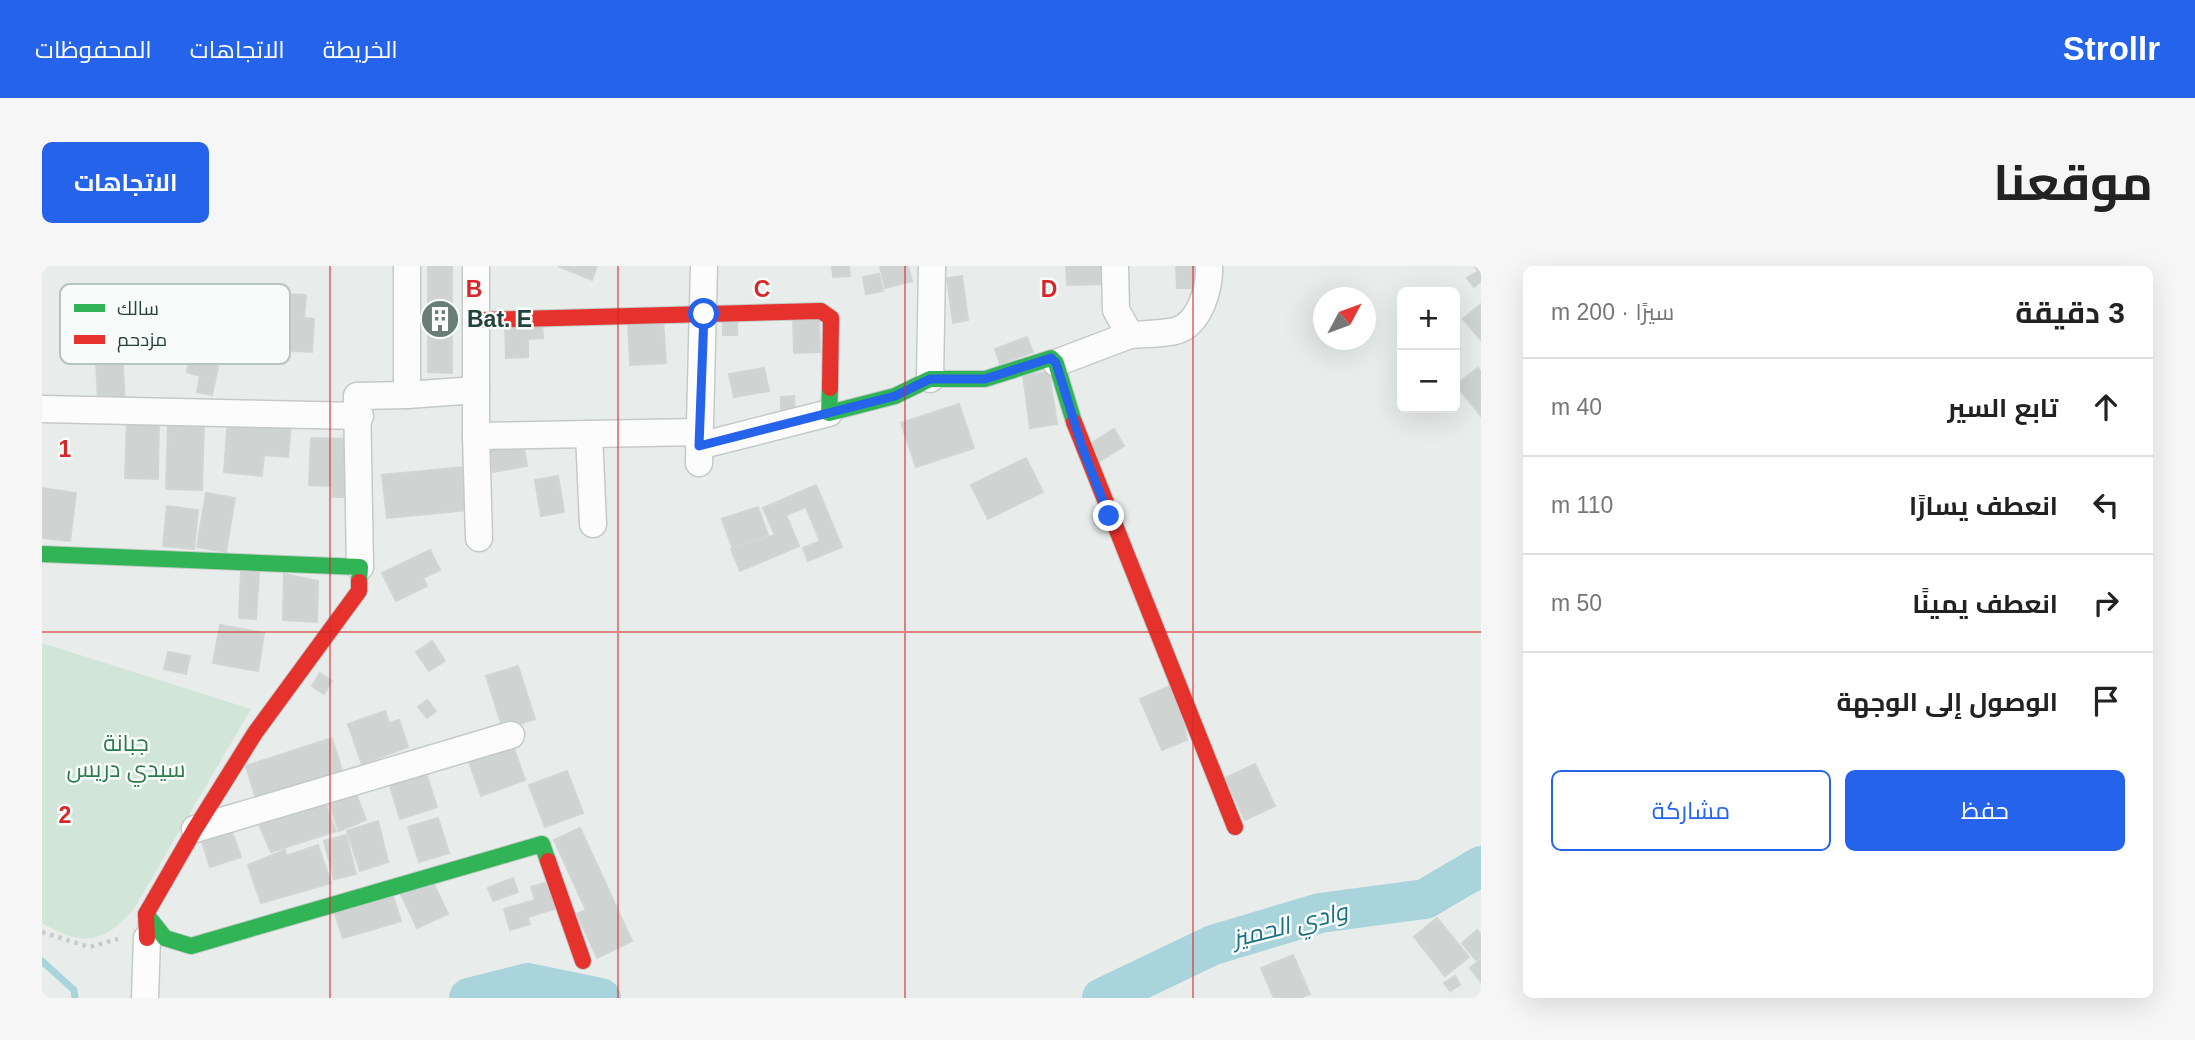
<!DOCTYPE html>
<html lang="ar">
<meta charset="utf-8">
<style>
:root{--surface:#fff;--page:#f6f6f6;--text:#222;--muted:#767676;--line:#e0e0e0;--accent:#2563eb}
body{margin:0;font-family:Helvetica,Cairo,sans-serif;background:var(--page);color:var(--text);direction:rtl}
.controls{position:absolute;right:21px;top:21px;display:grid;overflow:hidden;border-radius:10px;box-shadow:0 7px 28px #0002}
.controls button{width:63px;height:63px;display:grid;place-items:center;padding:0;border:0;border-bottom:2px solid var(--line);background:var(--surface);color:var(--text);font:35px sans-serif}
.compass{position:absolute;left:1271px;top:21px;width:63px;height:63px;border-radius:50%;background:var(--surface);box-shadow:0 7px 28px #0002;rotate:49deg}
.stop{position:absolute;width:21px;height:21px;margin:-16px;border:5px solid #2563eb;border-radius:50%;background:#fff}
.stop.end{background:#2563eb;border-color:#fff;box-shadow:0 2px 7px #0008}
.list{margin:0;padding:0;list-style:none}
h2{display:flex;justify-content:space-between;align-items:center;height:91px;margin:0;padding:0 28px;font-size:30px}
h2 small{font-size:23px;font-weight:400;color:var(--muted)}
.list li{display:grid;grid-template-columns:46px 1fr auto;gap:21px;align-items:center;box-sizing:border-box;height:98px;padding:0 28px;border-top:2px solid var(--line)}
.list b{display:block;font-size:26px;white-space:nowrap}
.list em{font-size:23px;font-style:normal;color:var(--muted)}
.actions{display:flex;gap:14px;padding:21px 28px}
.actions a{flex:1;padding:16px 0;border:2px solid var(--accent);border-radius:10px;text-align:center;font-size:24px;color:var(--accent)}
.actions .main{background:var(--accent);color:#fff}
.icon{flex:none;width:38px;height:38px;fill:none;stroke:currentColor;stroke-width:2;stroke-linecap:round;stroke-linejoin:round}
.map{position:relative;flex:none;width:1439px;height:732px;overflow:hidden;direction:ltr;border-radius:10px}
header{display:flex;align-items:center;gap:42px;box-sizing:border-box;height:98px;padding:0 35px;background:var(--accent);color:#fff}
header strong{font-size:33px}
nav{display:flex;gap:38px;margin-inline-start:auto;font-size:24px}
.intro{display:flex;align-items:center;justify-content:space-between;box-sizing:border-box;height:168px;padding:0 42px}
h1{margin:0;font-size:49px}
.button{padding:18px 32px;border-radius:10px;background:var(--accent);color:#fff;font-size:24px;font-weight:700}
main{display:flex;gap:42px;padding:0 42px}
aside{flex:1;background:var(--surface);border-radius:10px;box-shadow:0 7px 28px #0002}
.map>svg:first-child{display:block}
.green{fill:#d1e6d8}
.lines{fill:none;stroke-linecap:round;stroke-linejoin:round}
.stream{stroke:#a9d4db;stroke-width:7}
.river{stroke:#a9d4db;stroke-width:40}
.building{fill:#cfd4d2;stroke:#d1d6d4;stroke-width:2}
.street-casing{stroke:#c5cac8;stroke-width:29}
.fast-casing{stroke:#c3cbc8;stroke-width:18}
.jam-casing{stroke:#c3cbc8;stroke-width:18}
.path{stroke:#c3ccca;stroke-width:4.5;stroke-dasharray:3.5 5;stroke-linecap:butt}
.street{stroke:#fcfcfc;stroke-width:26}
.fast{stroke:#30b455;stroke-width:16}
.jam{stroke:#e5322d;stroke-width:16}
.route{stroke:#2563eb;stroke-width:9}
.grid{fill:none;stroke:#d62828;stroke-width:2;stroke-opacity:0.55}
.labels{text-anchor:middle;stroke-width:5;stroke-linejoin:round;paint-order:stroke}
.poi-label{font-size:23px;font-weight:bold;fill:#24423a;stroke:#f7fbf9;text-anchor:start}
.park-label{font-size:23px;fill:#2d7a4b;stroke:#f7fbf9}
.water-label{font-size:24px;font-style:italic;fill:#1c6f80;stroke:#f7fbf9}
.key{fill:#f7fbf9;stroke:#b8c4c0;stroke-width:2}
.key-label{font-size:19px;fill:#24423a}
.grid-label{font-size:23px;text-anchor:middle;font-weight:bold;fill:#d62828;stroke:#f7fbf9;stroke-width:5;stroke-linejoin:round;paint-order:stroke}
</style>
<header>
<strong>Strollr</strong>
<nav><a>الخريطة</a><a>الاتجاهات</a><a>المحفوظات</a></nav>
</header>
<div class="intro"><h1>موقعنا</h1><a class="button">الاتجاهات</a></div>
<main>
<aside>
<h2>3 دقيقة<small>سيرًا · 200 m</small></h2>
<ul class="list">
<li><svg class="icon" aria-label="ahead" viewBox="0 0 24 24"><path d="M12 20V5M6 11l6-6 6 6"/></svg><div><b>تابع السير</b></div><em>40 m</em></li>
<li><svg class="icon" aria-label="left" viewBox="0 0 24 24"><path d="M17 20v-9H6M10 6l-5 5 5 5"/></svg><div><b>انعطف يسارًا</b></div><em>110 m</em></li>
<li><svg class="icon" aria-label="right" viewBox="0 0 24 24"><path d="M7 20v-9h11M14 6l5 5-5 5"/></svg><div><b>انعطف يمينًا</b></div><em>50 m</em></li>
<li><svg class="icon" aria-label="arrive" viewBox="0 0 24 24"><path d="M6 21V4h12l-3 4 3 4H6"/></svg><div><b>الوصول إلى الوجهة</b></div></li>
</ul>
<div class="actions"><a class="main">حفظ</a><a>مشاركة</a></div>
</aside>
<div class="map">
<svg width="1439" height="732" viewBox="0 0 1439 732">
<rect width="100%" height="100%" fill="#e8edeb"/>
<path class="green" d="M0 377 209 443 93 641C63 678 40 681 0 657Z"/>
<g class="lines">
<path class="stream" d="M0 695 32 724 33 732"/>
<g class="river">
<path d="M427 732 486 717 559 732"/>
<path d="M1060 732 1171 679 1278 647 1383 633 1439 600"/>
</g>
</g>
<g class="building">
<path d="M386 0H410V107L386 106Z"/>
<path d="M516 0H555L550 14Z"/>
<path d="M790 0H807L808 10 791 11Z"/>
<path d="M838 0H866L870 15 843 22Z"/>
<path d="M1024 0H1062L1063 18 1025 19Z"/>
<path d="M1134 0H1158V22H1135Z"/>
<path d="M1432 0H1439V15L1432 21 1425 12 1436 5Z"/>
<path d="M837 8 841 25 824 28 821 11Z"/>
<path d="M920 10 926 54 911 57 905 12Z"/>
<path d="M226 27 264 29 262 52 272 53 270 86 222 83Z"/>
<path d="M1439 38 1438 42 1439 74 1421 53Z"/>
<rect x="681" y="50" width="14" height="19"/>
<path d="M777 50 778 86 752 87 751 51Z"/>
<path d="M621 54 624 97 588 99 586 56Z"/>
<path d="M500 58 501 72 486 73V91L464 92 463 59Z"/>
<path d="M72 71 73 85H80L83 137 56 138 53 72Z"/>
<path d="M985 71 991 86 958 98 953 83Z"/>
<path d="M148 90 177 97 170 129 155 126 158 110 145 106Z"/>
<path d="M722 102 727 125 692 131 687 108Z"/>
<path d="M1436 102 1439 106V150L1414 119Z"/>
<path d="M1007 106 1015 158 988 162 981 109Z"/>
<path d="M752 130 753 148H739V131Z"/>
<path d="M917 138 932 182 874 201 859 157Z"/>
<path d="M186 152 249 158 246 191 222 189 220 210 182 206Z"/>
<path d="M85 155 117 157 116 213 83 212Z"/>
<path d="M126 157 162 159 160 224 124 223Z"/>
<path d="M1072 163 1082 180 1053 198 1043 181Z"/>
<path d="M269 172 306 173 304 231H290V220L267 219Z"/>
<path d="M481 175 485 200 451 206 446 181Z"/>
<path d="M984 192 1001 226 946 253 929 219Z"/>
<path d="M422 201 426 244 345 252 340 209Z"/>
<path d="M516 210 522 246 499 250 493 214Z"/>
<path d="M774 219 800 281 766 295 761 282 778 275 764 241 744 249 757 280 698 305 689 283 733 269 721 242Z"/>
<path d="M0 222 34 227 28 275 0 272Z"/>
<path d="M164 227 193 232 184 286 155 281Z"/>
<path d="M125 240 156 244 152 283 121 280Z"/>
<path d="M716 241 726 269 690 281 680 253Z"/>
<path d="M388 284 398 304 381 312 385 320 354 335 340 307Z"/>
<path d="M199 305 217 306 214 353 197 352Z"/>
<path d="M242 308 276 315 275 356 241 354Z"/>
<path d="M178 359 222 367 216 405 171 397Z"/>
<path d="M390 375 403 395 387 405 374 386Z"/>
<path d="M126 386 148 390 144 408 122 403Z"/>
<path d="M476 400 493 453 461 463 444 410Z"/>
<path d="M278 407 290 415 282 428 270 420Z"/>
<path d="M1133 418 1145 474 1120 484 1098 433Z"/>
<path d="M385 434 394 445 385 452 376 441Z"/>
<path d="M343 445 347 457 357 454 366 481 320 498 306 458Z"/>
<path d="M290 472 301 508 215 536 204 500Z"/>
<path d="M470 477 483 514 439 530 426 493Z"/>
<path d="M1213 498 1233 540 1203 554 1183 512Z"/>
<path d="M382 501 395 541 358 553 346 513Z"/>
<path d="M525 505 541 547 503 561 487 519Z"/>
<path d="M311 520 324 554 297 565 284 530Z"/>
<path d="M281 531 294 565 229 586 215 554Z"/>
<path d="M396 552 407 587 377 596 366 561Z"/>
<path d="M336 555 346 596 318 605 305 565Z"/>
<path d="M187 557 199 591 168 601 157 567Z"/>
<path d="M538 562 590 675 555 692 535 648 544 644 512 574Z"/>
<path d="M304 569 314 608 292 613 282 575Z"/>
<path d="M276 579 289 617 219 637 206 599 243 584 244 590Z"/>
<path d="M386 606 406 648 375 662 355 620Z"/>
<path d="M471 612 476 626 451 635 446 622Z"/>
<path d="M507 616 515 642 486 651 488 658 468 664 462 643 493 634 489 621Z"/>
<path d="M347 618 359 655 301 672 289 636Z"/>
<path d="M1395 652 1427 691 1403 710 1372 671Z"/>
<path d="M1435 664 1439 669V690L1434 694 1420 677Z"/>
<path d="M1251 689 1268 728 1257 732H1232L1219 702Z"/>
<path d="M1439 693V716L1428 702Z"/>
<path d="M1413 710 1418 719 1408 725 1402 717Z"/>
</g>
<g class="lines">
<g class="street-casing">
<g id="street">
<path d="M365 0V129L434 124"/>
<path d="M434 0V170L657 166"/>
<path d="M1073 0 1074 44 1088 69C1103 68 1119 68 1133 65 1158 59 1168 21 1167 0"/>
<path d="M1014 97 1088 69"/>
<path d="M888 113 890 0"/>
<path d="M0 143 318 150"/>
<path d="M547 168 551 258"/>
<path d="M434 170 437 272"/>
<path d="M657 180 787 147"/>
<path d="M657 197 662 0"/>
<path d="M318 301 315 130 365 129"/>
<path d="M153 563 469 469"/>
<path d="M103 732 105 672"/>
</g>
</g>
<g class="fast-casing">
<g id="fast">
<path d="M788 122 787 147 853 130 888 113H943L1009 92 1014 97 1032 156"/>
<path d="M0 288 318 301 317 316"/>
<path d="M104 648 123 672 149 680 500 578 506 595"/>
</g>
</g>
<g class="jam-casing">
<g id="jam">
<path d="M435 54 779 45 789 52 788 122"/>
<path d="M1032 156 1193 561"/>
<path d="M506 595 541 695"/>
<path d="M105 672 104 648 153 563 213 467 317 325V316"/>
</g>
</g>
<path class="path" d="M0 666 47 681 76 673"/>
<use href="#street" class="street"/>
<use href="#fast" class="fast"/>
<use href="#jam" class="jam"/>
</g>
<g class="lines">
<path class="route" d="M662 48 657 180 853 130 888 113H943L1009 92 1014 97 1040 181 1067 250"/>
</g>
<path class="grid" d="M288 0V732M576 0V732M863 0V732M1151 0V732M0 366H1439"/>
<defs>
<g id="building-disc" transform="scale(2.0125)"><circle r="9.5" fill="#697e78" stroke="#f7fbf9"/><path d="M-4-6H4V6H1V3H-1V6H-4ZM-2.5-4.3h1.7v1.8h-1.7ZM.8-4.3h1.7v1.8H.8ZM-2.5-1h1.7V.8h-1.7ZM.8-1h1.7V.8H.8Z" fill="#fff"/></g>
</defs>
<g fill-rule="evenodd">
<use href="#building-disc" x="398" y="53"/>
</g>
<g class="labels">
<g class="poi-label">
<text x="425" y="61">Bat. E</text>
</g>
<g class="park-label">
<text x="84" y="485">جبانة<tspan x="84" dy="26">سيدي دريس</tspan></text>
</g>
<g class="water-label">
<text transform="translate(1248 659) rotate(-14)" y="8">وادي الحميز</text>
</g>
</g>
<rect x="18" y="18" width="230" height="80" rx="10" class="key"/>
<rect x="32" y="38" width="31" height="8" fill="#30b455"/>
<rect x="32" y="69" width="31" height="9" fill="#e5322d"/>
<g class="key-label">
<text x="75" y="49">سالك</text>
<text x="75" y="80">مزدحم</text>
</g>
<g class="grid-label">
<text x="432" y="31">B</text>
<text x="720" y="31">C</text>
<text x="1007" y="31">D</text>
<text x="23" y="191">1</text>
<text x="23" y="557">2</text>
</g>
</svg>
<div class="controls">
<button>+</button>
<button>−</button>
</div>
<svg class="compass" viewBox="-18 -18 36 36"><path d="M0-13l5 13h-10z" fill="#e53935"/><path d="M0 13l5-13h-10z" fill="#767676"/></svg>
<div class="stop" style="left:662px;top:48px"></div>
<div class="stop end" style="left:1067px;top:250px"></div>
</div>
</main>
